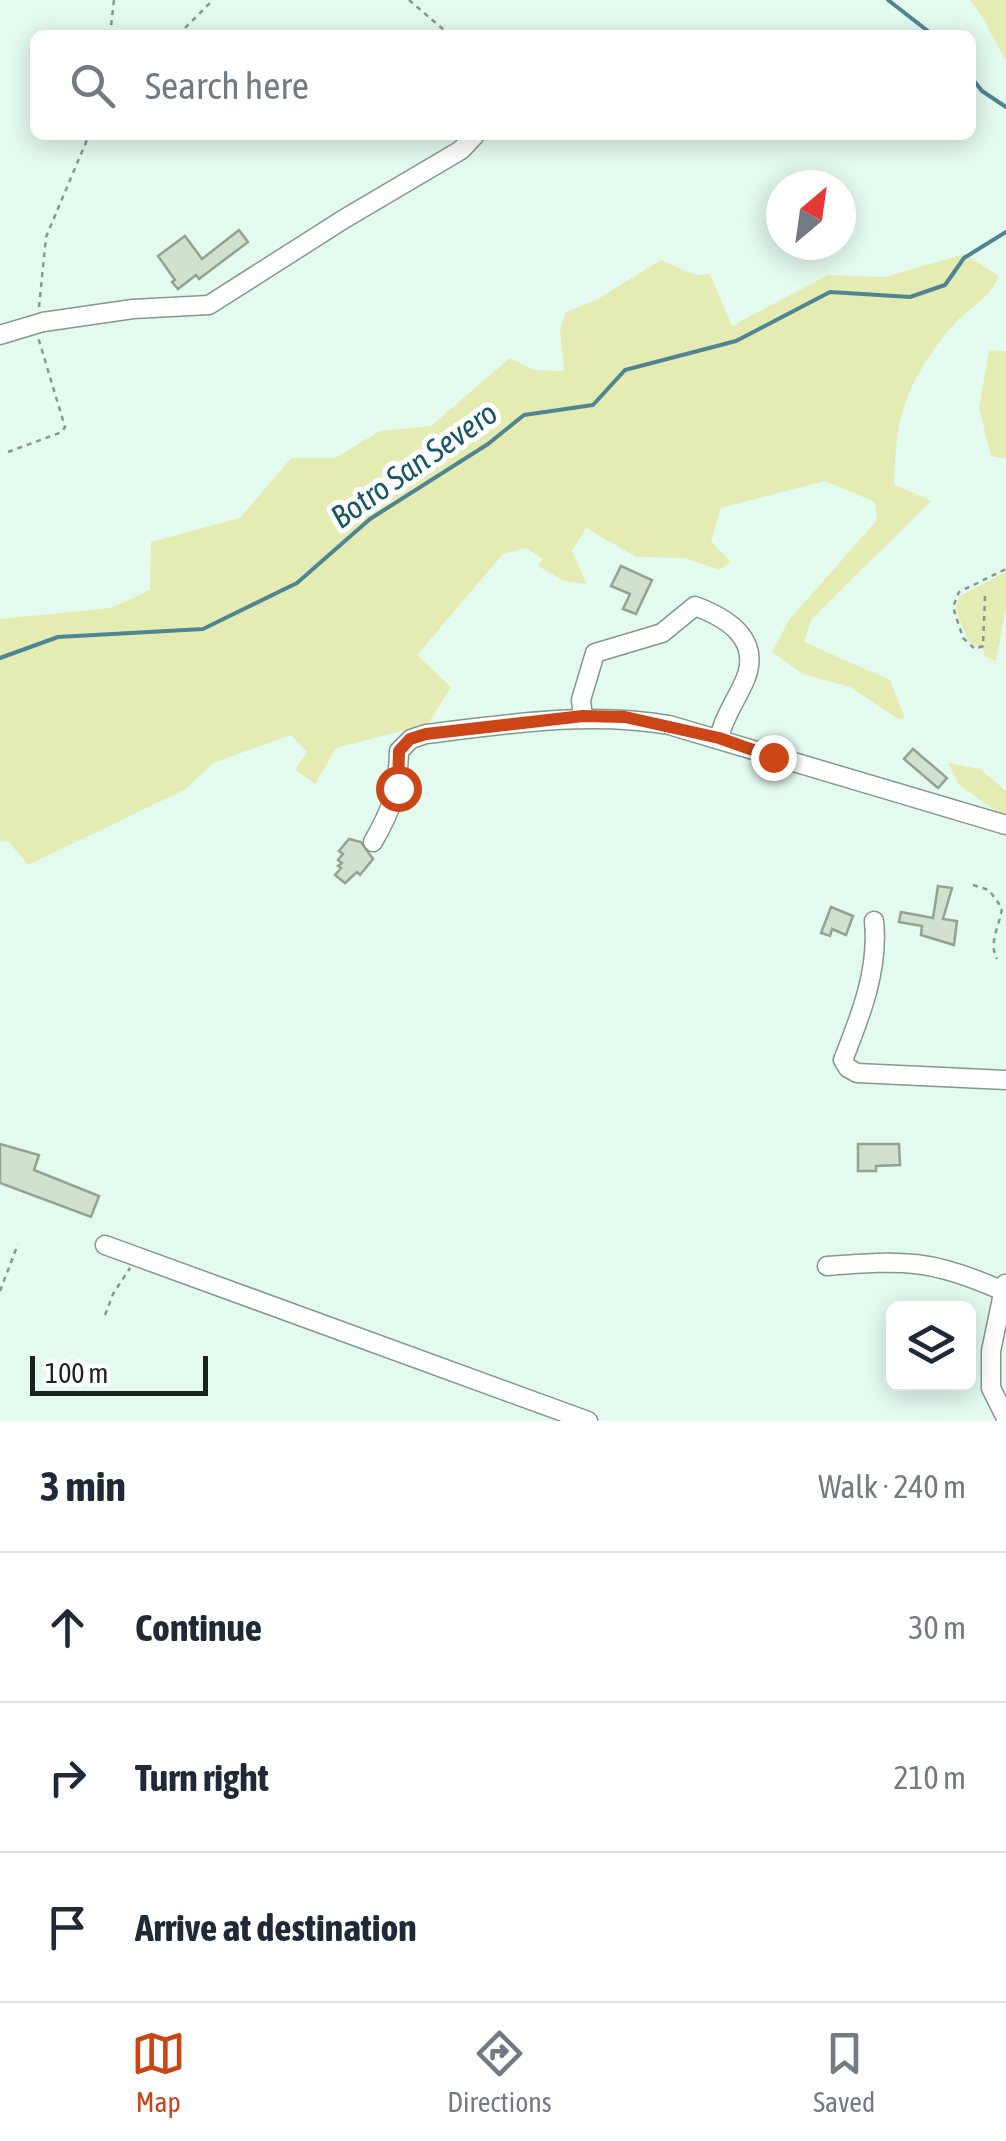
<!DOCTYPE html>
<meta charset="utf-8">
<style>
:root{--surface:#fff;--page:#f6f6f7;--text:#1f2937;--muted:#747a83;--line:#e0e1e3;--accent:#cc4516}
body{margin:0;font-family:"Asap Condensed",sans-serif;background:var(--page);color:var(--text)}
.controls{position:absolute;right:30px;bottom:30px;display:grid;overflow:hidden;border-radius:15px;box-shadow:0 5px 25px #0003}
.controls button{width:90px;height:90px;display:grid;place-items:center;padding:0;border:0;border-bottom:2px solid var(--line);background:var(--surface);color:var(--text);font:50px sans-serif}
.compass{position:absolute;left:766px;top:170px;width:90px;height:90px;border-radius:50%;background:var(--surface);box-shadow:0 5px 25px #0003;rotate:29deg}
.scale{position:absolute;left:30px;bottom:25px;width:178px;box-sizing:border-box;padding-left:10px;border:5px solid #1b231f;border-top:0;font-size:28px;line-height:35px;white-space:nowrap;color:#1b231f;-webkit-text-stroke:8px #fff;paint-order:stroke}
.stop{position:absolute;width:30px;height:30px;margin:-22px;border:8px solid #cc4516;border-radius:50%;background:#fff}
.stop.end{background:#cc4516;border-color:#fff;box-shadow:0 2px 10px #0008}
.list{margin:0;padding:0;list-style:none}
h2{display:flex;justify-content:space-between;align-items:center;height:130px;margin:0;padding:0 40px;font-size:42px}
h2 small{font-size:32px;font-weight:400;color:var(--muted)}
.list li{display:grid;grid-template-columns:65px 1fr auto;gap:30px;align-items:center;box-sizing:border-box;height:150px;padding:0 40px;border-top:2px solid var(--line)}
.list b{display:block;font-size:38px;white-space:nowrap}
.list em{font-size:32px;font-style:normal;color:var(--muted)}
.icon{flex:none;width:55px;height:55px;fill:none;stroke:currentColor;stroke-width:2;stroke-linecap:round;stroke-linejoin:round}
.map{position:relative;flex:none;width:1006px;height:1421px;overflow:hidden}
.search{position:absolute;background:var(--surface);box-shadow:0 5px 25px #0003;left:30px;right:30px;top:30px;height:110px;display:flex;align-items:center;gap:25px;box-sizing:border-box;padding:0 35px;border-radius:15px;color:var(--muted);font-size:38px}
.sheet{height:580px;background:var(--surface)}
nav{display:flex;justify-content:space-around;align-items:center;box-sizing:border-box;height:140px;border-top:2px solid var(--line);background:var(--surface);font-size:28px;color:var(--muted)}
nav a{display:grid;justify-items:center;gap:5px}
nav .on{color:var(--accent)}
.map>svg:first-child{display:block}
.green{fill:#e4ecb3}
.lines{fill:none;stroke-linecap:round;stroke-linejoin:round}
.stream{stroke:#4f8592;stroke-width:4}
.building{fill:#d2e1cf;stroke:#94a291;stroke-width:2.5}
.minor-casing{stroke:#83988e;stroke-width:21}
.path{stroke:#87978f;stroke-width:2.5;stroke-dasharray:5 5;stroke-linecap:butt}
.minor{stroke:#fff;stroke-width:18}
.route{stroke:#cc4516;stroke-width:12}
.labels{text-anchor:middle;stroke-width:10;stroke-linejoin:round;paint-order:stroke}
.water-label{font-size:32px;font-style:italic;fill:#195766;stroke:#fff}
</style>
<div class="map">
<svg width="1006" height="1421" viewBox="0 0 1006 1421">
<rect width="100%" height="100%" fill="#e3faef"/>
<g class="green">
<path d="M969 0H1006V60C994 42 984 14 969 0Z"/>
<path d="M965 254 999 276C990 298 973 305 957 321 936 343 913 378 904 407 896 430 895 460 894 484L931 501 811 620 804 642 890 680 905 718 898 719 850 687 803 674 772 652 789 620 877 520 875 502 825 481 721 508 711 541 731 562 719 570 685 558 636 557 586 528 572 551 587 584 564 581 538 566 543 559 526 548 503 554 417 655 451 687 428 724 336 748 315 784 295 770 307 752 291 735 213 763 186 789 28 865 9 842 0 841V619L111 608 150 590 151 542 240 518 291 458H335L380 431 431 426 510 358 534 370 564 371 560 330 566 312 598 299 661 260 695 275 710 274 732 326 828 275 885 277Z"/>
<path d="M989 350 1006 351V459L991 456 979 408Z"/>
<path d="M1006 572V607L996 661 984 656V650L969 642 955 609 960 596Z"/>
<path d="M948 763 980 769 1006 791V818L959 785Z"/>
</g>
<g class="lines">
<g class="stream">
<path d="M888 0 933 35"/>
<path d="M971 77 982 91 1006 107"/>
<path d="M0 658 58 637 203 629 297 583 370 519 488 444 524 415 593 405 625 370 736 341 830 292 910 297 945 285 964 258 1006 232"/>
</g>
</g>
<g class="building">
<path d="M239 230 248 242 199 279 196 275 178 289 172 282 175 280 158 256 185 236 202 259Z"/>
<path d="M621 566 652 580 636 614 623 609 630 594 611 586Z"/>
<path d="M913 749 947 778 938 788 904 759Z"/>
<path d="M349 839 361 842 373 859 360 875 357 872 345 883 335 875 341 868 338 866 342 863 338 860 343 854 339 851Z"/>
<path d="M938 886 952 888 943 919 957 921 954 945 921 935 922 926 899 922 901 912 933 918Z"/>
<path d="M831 907 853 916 846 935 832 929 830 936 821 933Z"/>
<path d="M0 1144 39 1155 34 1170 99 1196 91 1217 0 1183Z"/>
<path d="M858 1144H899L900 1165 876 1166V1171H858Z"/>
</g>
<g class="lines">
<g class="minor-casing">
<g id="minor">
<path d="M0 335 43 322 133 309 209 305 344 219 461 150 475 135"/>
<path d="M583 717 581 700 595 653 662 633 695 606C727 618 762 639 745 680 736 701 724 716 719 738"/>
<path d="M373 842C393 807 398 791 399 751L411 739 426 734C508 724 588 711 669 725L1006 825"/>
<path d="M874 921C879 969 861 1015 843 1060L848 1068 857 1073 1006 1080"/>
<path d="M105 1245 588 1421"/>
<path d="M827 1266C904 1260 932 1259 1003 1291"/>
<path d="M1005 1284 991 1351V1388L1006 1418"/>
</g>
</g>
<g class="path">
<path d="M409 0 450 35"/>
<path d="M110 35 114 0"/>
<path d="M178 35 213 0"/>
<path d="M39 307 46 237 89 135"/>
<path d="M8 452 62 432 65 427 38 337"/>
<path d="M985 596 983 646 975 649 963 638 953 607 959 592 1006 569"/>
<path d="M973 885 989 890 1002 908C1000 925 988 943 997 959"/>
<path d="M0 1291 18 1244"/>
<path d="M105 1315 113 1294 130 1268"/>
</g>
<use href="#minor" class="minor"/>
</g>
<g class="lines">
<path class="route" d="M398 788 399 751 410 739 426 734 583 716 625 717 719 738 773 757"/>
</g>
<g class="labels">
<g class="water-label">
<text transform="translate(414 465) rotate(-35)" y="11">Botro San Severo</text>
</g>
</g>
</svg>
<div class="controls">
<button><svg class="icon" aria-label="layers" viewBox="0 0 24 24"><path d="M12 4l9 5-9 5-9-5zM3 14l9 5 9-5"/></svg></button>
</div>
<svg class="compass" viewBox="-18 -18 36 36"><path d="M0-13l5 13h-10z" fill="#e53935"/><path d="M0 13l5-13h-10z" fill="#747a83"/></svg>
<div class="scale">100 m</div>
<div class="stop" style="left:398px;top:788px"></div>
<div class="stop end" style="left:773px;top:757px"></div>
<div class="search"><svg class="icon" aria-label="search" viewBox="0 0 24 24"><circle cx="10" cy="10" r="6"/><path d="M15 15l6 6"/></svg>Search here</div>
</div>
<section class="sheet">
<h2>3 min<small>Walk · 240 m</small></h2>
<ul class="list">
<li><svg class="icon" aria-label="ahead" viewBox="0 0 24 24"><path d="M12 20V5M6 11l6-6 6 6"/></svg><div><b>Continue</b></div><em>30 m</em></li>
<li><svg class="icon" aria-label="right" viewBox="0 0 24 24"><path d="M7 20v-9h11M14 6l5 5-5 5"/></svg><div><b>Turn right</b></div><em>210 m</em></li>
<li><svg class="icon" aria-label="arrive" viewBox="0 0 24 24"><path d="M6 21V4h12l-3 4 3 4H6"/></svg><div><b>Arrive at destination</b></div></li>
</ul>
</section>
<nav>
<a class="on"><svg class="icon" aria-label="map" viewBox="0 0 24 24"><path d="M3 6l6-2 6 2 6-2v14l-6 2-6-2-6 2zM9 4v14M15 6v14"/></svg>Map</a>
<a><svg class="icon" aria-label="directions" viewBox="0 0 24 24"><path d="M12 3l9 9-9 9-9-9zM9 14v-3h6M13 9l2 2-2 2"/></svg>Directions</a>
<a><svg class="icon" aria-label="saved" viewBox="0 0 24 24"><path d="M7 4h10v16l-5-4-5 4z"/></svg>Saved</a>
</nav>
